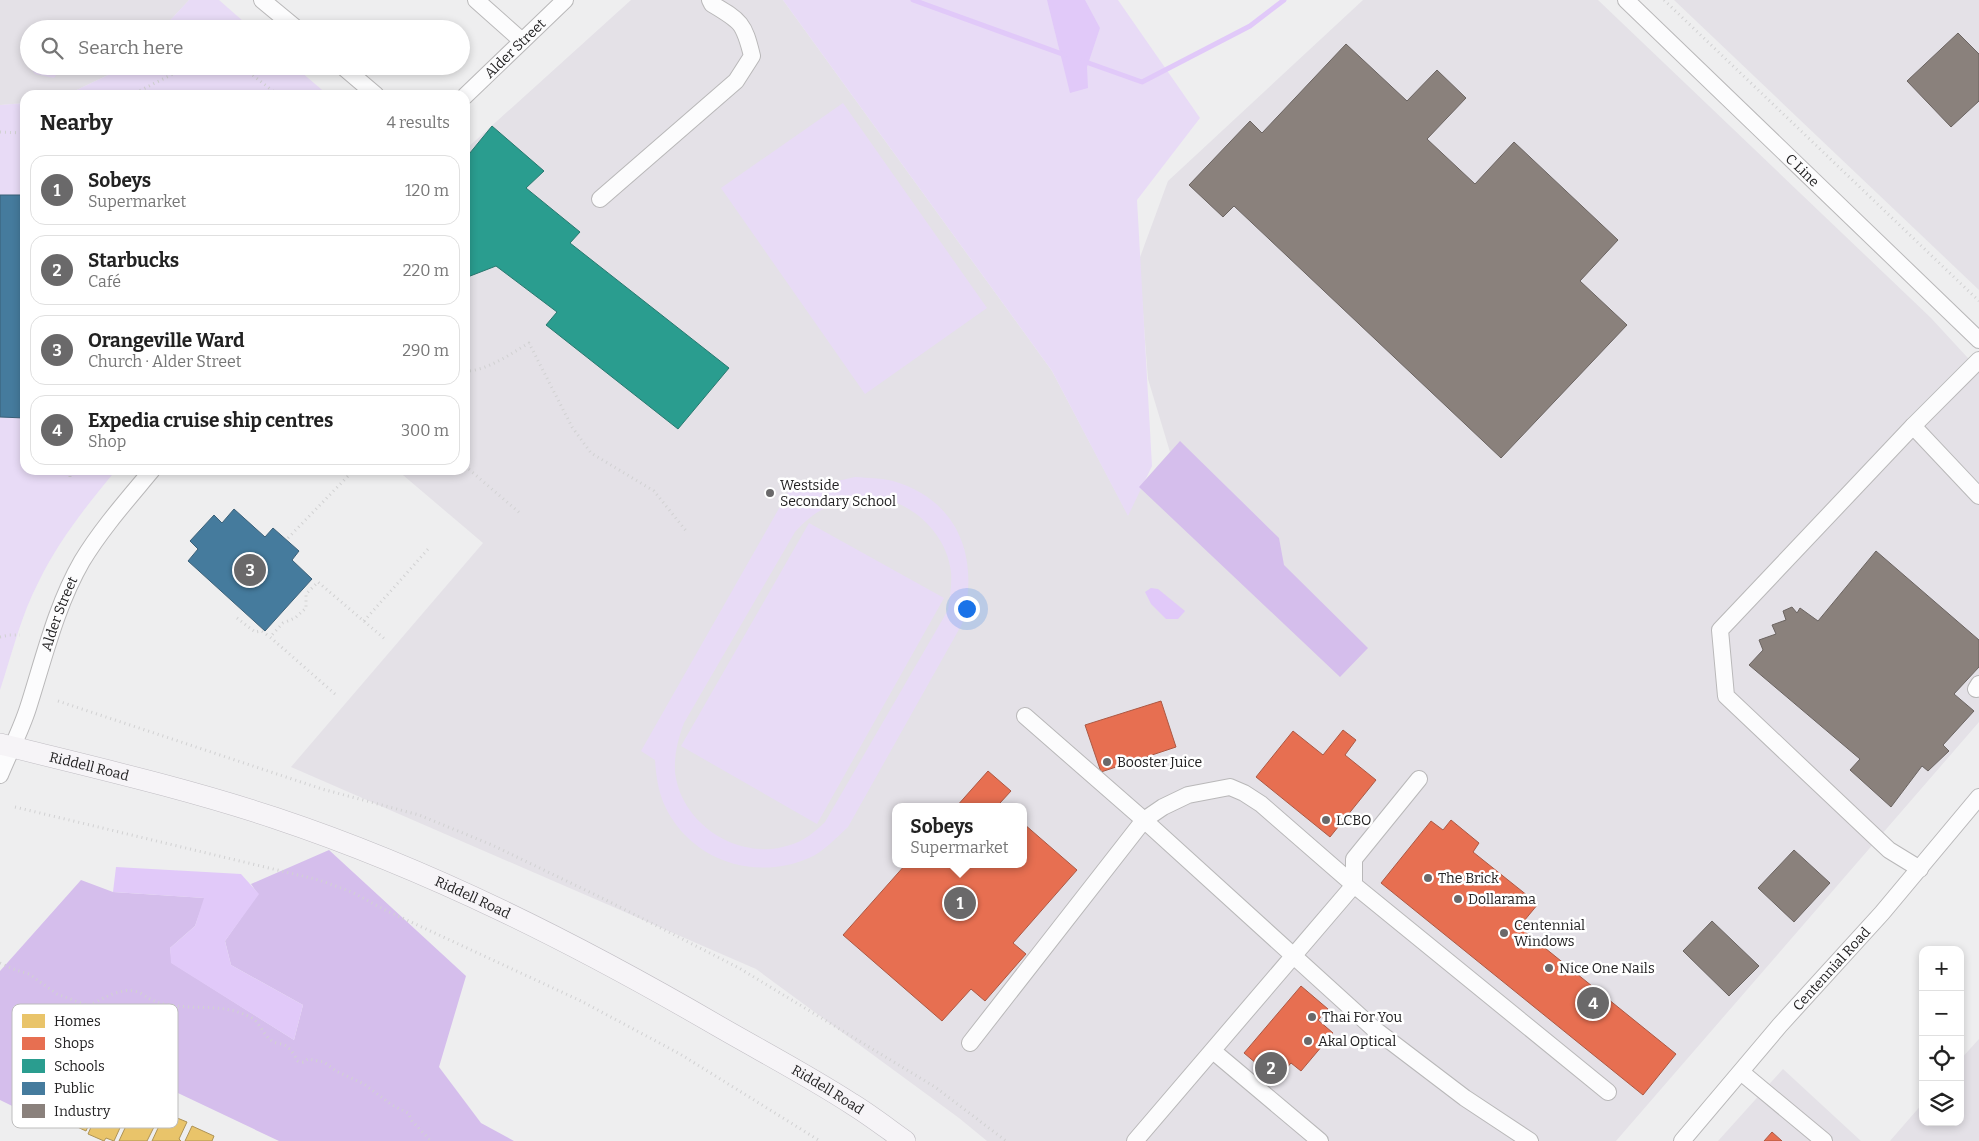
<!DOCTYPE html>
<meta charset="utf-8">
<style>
:root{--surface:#fff;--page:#f2f2f2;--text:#222;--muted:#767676;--line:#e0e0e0;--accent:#6a696a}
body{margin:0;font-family:Bitter,serif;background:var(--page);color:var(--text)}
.controls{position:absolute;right:15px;bottom:15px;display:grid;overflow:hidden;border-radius:10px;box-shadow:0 2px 8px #0003}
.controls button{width:45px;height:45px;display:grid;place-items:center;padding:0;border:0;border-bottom:1px solid var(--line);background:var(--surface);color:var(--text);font:25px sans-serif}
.you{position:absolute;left:966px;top:608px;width:18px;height:18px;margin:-12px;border:4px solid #fff;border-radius:50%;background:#1a73e8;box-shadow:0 0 0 8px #1a73e833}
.badge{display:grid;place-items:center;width:32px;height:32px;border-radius:50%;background:var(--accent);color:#fff;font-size:16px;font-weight:700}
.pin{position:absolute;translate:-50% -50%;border:2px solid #fff;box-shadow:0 1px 5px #0006}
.popup{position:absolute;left:892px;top:803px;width:135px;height:65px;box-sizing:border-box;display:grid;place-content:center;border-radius:10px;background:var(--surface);filter:drop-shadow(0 1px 4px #0005);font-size:16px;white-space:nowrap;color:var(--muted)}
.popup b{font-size:19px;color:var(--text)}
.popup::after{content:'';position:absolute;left:50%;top:100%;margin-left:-10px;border:10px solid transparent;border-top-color:var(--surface)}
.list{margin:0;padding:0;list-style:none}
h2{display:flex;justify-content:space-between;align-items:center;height:65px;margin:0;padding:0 20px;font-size:21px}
h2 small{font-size:16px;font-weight:400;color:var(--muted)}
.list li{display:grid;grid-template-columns:32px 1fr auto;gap:15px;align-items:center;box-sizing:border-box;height:70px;margin:0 10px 10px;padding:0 10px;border:1px solid var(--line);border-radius:15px}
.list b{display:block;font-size:19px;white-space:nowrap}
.list p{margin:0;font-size:16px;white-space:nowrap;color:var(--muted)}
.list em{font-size:16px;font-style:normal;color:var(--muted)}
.icon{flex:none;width:28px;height:28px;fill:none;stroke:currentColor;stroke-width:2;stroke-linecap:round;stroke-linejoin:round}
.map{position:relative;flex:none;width:1979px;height:1141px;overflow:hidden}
.search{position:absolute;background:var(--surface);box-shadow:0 2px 8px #0003;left:20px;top:20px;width:450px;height:55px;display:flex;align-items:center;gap:12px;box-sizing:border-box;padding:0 18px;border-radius:28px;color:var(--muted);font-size:19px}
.panel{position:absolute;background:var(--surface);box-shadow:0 2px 8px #0003;left:20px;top:90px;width:450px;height:385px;border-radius:15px}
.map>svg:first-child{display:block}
.built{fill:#e4e1e7;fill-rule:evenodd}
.green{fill:#e8dbf6;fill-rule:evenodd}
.forest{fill:#d5beec}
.water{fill:#e1c9f9}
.homes{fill:#e9c46a;stroke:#ae9355}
.shops{fill:#e76f51;stroke:#ac5843}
.schools{fill:#2a9d8f;stroke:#28786f}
.public{fill:#457b9d;stroke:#3b6078}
.industry{fill:#8a817c;stroke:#6b6461}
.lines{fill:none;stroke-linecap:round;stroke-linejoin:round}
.stream{stroke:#e1c9f9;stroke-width:5}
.minor-casing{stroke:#b9b8b9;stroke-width:18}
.major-casing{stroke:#c1bec4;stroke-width:22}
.path{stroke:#d1d1d2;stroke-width:3;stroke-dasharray:1 4;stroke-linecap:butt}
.minor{stroke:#fcfcfd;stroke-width:16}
.major{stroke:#f6f4f7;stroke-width:21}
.poi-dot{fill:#6a696a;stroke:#fff;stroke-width:2}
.labels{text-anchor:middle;stroke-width:5;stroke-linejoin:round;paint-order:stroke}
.street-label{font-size:14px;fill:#232223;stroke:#fff}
.poi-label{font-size:14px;fill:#232223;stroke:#fff;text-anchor:start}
.key{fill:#fff;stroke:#bdbdbd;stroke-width:1}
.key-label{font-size:14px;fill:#232223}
</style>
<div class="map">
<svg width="1979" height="1141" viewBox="0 0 1979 1141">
<rect width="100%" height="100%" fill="#eeeeef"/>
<g class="built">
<path d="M0 0H189L162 29H29V66H127L66 95H25V103L0 105Z"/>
<path d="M631 0H783L1052 371 1128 515 1139 487 1170 452 1148 379 1139 260 1168 181 1363 0H1598L1931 318 1979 370V722L1616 1141H987L959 1118 756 969 291 767 483 543 397 470H465V150ZM896 807H1024V864H896Z"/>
<path d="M1674 0H1979V290Z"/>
<path d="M1979 1039V1141H1890L1923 1103V1122H1960V1060Z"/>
<path d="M1783 1069 1861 1141H1718Z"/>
</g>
<g class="green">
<path d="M189 0H219L252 29H162Z"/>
<path d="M783 0H1118L1200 118 1137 200 1152 466 1128 516 1052 371Z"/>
<path d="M29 66H63L54 78 35 74Z"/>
<path d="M127 66H294L328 95H66Z"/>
<path d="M25 103V470H116C87 505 59 540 39 581 21 615 12 654 0 690V105Z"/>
<path d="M843 103 987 308 865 394 721 188Z"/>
<path d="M855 477C868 478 881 478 893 481 961 501 980 561 962 624L848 827C836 838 823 852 809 858 754 882 689 860 664 804 658 790 656 775 655 760L641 751 794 482 812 492 833 482ZM858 497C866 497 874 497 881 498 916 505 947 536 951 572 952 585 950 597 948 610L825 822C815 832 804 841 790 845 740 862 681 825 675 772 674 755 678 739 684 723L795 532C814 511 830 503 858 497Z"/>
<path d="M809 523 944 598 817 824 681 746Z"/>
</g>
<g class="forest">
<path d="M1180 441 1279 538 1284 565 1368 648 1340 677 1139 487Z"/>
<path d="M329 850 466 976 439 1067 481 1123 514 1141H279L85 1049 49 1124 0 1100V971L81 880 113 892 205 898 195 926 170 948 172 963 294 1040 303 1005 231 965 225 941 258 894 251 884Z"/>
</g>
<g class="water">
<path d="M1047 0H1085L1100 28 1087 67 1088 88 1070 93Z"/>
<path d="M1151 588 1158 589 1185 611 1178 619H1166L1151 604 1145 592Z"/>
<path d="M116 867 241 874 259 894 225 941 231 965 303 1005 294 1040 171 963 170 948 195 926 204 898 113 892Z"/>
</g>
<g class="homes">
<path d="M87 1069 109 1079 86 1131 60 1119 76 1084 80 1086Z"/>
<path d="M112 1088 134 1097 114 1141 106 1138 104 1141 88 1134 103 1100 106 1101Z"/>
<path d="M138 1100 158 1109 151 1126 154 1127 147 1141H119Z"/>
<path d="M165 1113 187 1122 179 1139 181 1141H152Z"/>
<path d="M192 1126 214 1136 212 1141H185Z"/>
</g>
<g class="shops">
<path d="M1161 701 1176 747 1101 772 1085 725Z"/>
<path d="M1343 730 1356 740 1345 755 1376 780 1330 837 1256 777 1293 731 1323 755Z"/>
<path d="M988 771 1011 791 1000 803 1004 807H956Z"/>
<path d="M1451 820 1479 843 1473 852 1538 904 1519 927 1676 1054 1643 1095 1381 883 1431 821 1443 830Z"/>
<path d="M1024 824 1077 870 1013 943 1026 954 985 1001 971 989 942 1021 843 935 906 864H1024Z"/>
<path d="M1301 986 1328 1009 1318 1020 1333 1033 1301 1071 1291 1063 1276 1080 1244 1053Z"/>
<path d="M1772 1132 1782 1141H1764Z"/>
</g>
<path class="schools" d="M492 126 544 171 526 188 580 232 570 243 729 368 678 429 546 325 557 312 496 266 465 278V159Z"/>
<g class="public">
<path d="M0 195H25V418L0 417Z"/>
<path d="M234 509 265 537 273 528 299 551 292 560 312 579 265 631 188 561 198 549 190 541 214 515 222 523Z"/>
</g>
<g class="industry">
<path d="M1958 33 1979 54V101L1951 127 1907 81Z"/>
<path d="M1346 44 1407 101 1437 70 1466 98 1427 139 1475 184 1514 142 1618 240 1580 281 1627 325 1501 458 1234 206 1223 217 1189 185 1250 121 1262 133Z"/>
<path d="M1876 551 1979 640V667L1954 694 1974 711 1943 745 1949 751 1928 771 1922 766 1891 807 1850 770 1860 759 1749 665 1763 650 1759 640 1776 634 1772 625 1786 620 1783 611 1792 607 1797 613 1800 608 1818 621Z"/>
<path d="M1794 850 1830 883 1794 922 1758 888Z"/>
<path d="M1712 921 1759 966 1729 996 1683 951Z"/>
</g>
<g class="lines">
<g class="stream">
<path d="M913 0 1065 55"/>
<path d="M1083 61 1142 82 1250 26 1284 0"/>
</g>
<g class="minor-casing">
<g id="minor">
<path d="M262 0 297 29"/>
<path d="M476 0 522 41"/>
<path id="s1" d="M1626 0 1979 340"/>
<path d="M342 66 376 95"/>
<path id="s2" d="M465 96 565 0"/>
<path d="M600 199 736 81 752 56C744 23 741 21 712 4L710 0"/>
<path d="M1913 426 1979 496"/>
<path d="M1976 689 1979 684"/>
<path d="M1025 716 1144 820 1373 1028 1465 1098 1530 1141"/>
<path id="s3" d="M0 775C9 753 21 730 28 708 44 658 56 606 82 561 102 528 128 499 152 470"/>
<path d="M1920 869 1889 850 1726 696 1720 630 1913 426 1979 360"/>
<path d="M970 1043 1144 820 1163 807 1188 795 1230 787 1244 793 1261 804 1354 885 1608 1092"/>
<path d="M1213 1051 1320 1141"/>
<path d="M1741 1072 1824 1141"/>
<path d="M1135 1141 1354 885V859L1419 779"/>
<path id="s4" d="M1682 1141 1780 1025 1882 913 1979 797"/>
</g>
</g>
<g class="major-casing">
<g id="major">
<path id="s5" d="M0 744C92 767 185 788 275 818 431 870 577 944 718 1026 763 1052 809 1076 852 1104 870 1115 888 1129 905 1141"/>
</g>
</g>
<g class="path">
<path d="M1664 0 1979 301"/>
<path d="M241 66 278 95"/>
<path d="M131 95 189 66"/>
<path d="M0 132 25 133"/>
<path d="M465 371C485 372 512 353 529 343L572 427 591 453 654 491 687 532"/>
<path d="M465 466 521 514"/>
<path d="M70 477V470"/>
<path d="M288 538 351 473"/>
<path d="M237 618 255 632 262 631 270 637"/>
<path d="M364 621 430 547"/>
<path d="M0 637 9 635H20"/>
<path d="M335 694 270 637 283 623 295 618 306 608V594L318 582 386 640"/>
<path d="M58 701 322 789 419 815 492 845 606 900 739 968 935 1087 1006 1141"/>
<path d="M15 807 319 880 352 892 383 909 581 1001 680 1054 820 1141"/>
<path d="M0 963 13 969 29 974 57 994 89 1006C103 998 126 984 142 994 153 1001 157 1003 170 1005 199 1010 225 1003 252 1018 261 1024 263 1035 272 1041 276 1044 282 1043 286 1046 291 1049 295 1056 298 1061L303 1062 308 1059 324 1062 336 1071 364 1084 392 1105 408 1113 412 1121 431 1141"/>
</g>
<use href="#minor" class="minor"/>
<use href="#major" class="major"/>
</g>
<g class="poi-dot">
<circle cx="770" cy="493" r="5"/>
<circle cx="1107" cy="762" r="5"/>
<circle cx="1326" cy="820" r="5"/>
<circle cx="1428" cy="878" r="5"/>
<circle cx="1458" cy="899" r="5"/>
<circle cx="1504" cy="933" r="5"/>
<circle cx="1549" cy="968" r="5"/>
<circle cx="1312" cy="1017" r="5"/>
<circle cx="1308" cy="1041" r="5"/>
</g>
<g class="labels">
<g class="street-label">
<text dy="5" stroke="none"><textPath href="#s2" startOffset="69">Alder Street</textPath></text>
<text dy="5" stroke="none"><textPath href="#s1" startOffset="245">C Line</textPath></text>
<text dy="5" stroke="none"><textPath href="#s3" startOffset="172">Alder Street</textPath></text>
<text dy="5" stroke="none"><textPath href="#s5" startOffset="92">Riddell Road</textPath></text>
<text dy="5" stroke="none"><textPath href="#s5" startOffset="498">Riddell Road</textPath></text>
<text dy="5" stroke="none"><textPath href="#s4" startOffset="228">Centennial Road</textPath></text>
<text dy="5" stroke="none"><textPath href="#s5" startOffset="902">Riddell Road</textPath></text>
</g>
<g class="poi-label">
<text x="780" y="490">Westside<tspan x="780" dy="16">Secondary School</tspan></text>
<text x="1117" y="767">Booster Juice</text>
<text x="1336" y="825">LCBO</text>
<text x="1438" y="883">The Brick</text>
<text x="1468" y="904">Dollarama</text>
<text x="1514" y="930">Centennial<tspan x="1514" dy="16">Windows</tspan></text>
<text x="1559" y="973">Nice One Nails</text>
<text x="1322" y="1022">Thai For You</text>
<text x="1318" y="1046">Akal Optical</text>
</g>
</g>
<rect x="12" y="1004" width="166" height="124" rx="8" class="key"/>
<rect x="22" y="1014" width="23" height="14" fill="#e9c46a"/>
<rect x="22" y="1037" width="23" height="13" fill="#e76f51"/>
<rect x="22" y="1059" width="23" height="14" fill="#2a9d8f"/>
<rect x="22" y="1082" width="23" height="13" fill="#457b9d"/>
<rect x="22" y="1104" width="23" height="14" fill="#8a817c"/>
<g class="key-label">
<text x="54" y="1026">Homes</text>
<text x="54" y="1048">Shops</text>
<text x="54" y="1071">Schools</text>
<text x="54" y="1093">Public</text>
<text x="54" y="1116">Industry</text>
</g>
</svg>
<div class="controls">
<button>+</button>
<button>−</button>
<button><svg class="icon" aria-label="locate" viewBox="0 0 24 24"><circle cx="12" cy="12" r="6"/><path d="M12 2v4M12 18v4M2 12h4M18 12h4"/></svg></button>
<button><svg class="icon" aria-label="layers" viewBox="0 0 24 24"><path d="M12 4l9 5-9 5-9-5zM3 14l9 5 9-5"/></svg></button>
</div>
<div class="you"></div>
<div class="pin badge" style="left:960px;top:903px">1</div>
<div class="popup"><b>Sobeys</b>Supermarket</div>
<div class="pin badge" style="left:1271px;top:1068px">2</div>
<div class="pin badge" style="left:250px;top:570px">3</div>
<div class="pin badge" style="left:1593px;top:1003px">4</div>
<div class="search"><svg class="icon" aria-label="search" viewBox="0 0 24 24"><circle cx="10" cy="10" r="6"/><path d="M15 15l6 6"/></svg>Search here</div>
<section class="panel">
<h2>Nearby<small>4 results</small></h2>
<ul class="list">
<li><span class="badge">1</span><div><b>Sobeys</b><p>Supermarket</p></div><em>120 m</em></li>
<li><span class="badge">2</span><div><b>Starbucks</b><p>Café</p></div><em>220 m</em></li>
<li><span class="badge">3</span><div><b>Orangeville Ward</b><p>Church · Alder Street</p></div><em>290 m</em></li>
<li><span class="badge">4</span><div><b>Expedia cruise ship centres</b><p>Shop</p></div><em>300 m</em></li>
</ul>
</section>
</div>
